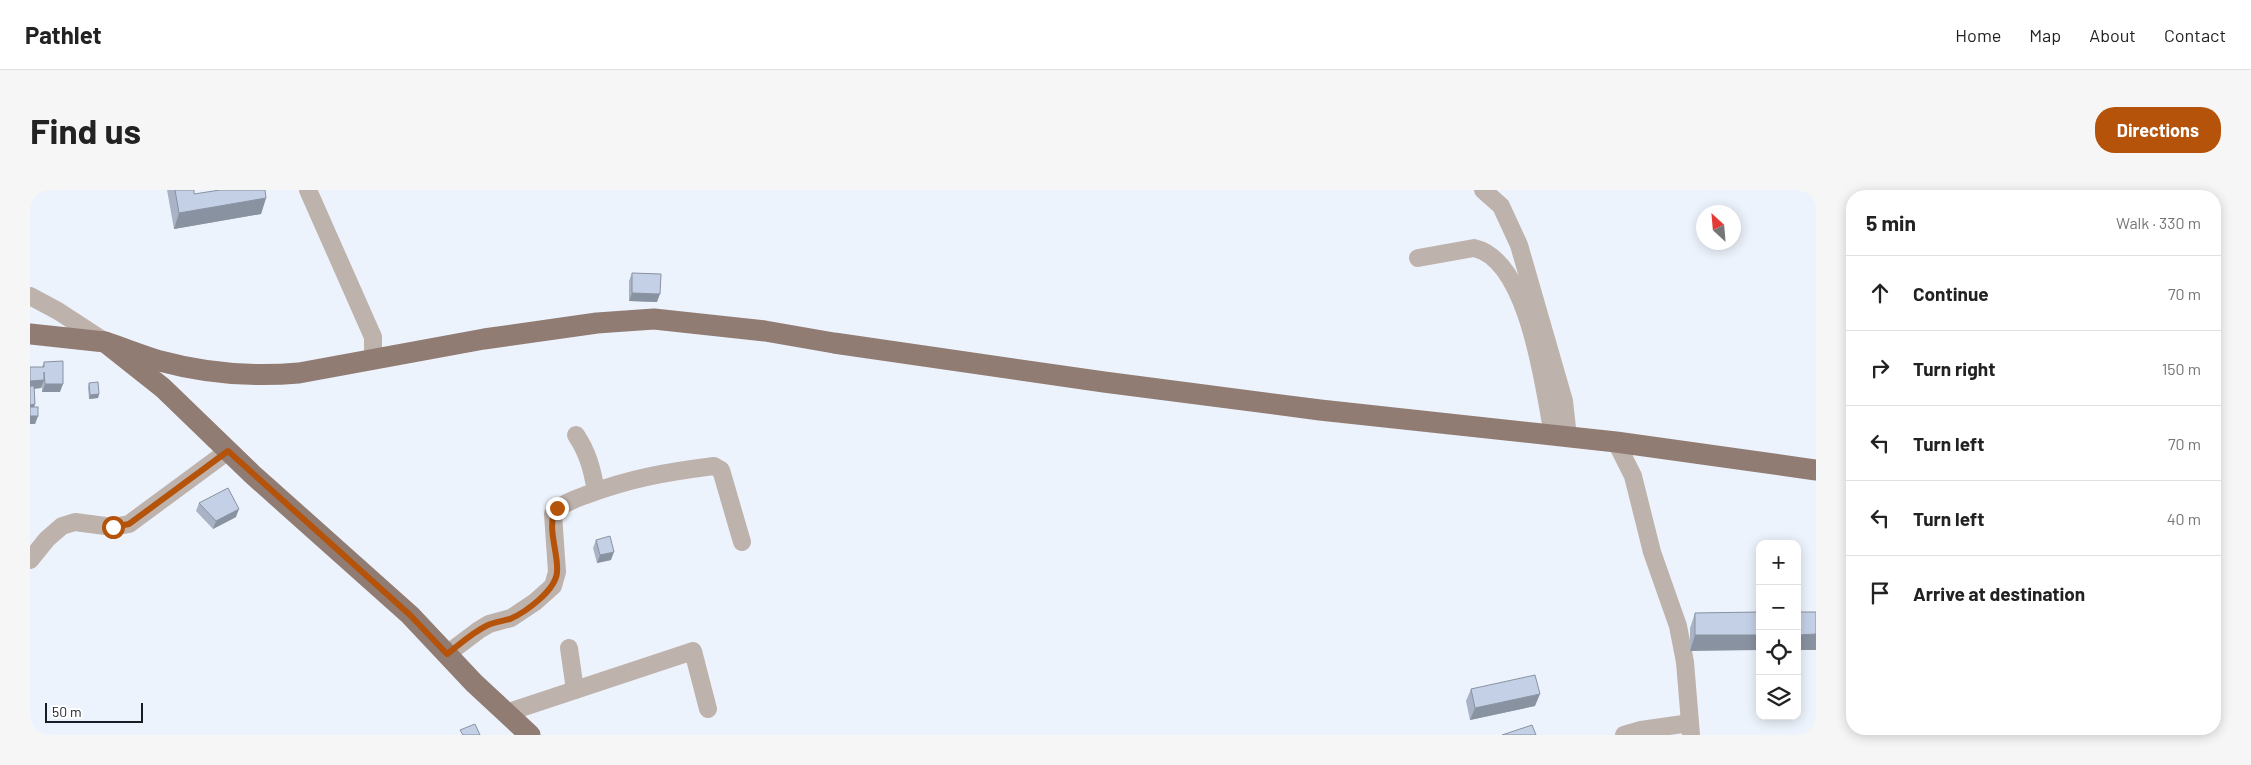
<!DOCTYPE html>
<meta charset="utf-8">
<style>
:root{--surface:#fff;--page:#f6f6f6;--text:#222;--muted:#767676;--line:#e0e0e0;--accent:#b45309}
body{margin:0;font-family:Barlow,sans-serif;background:var(--page);color:var(--text)}
.controls{position:absolute;right:15px;bottom:15px;display:grid;overflow:hidden;border-radius:10px;box-shadow:0 2px 12px #0003}
.controls button{width:45px;height:45px;display:grid;place-items:center;padding:0;border:0;border-bottom:1px solid var(--line);background:var(--surface);color:var(--text);font:25px sans-serif}
.compass{position:absolute;left:1666px;top:15px;width:45px;height:45px;border-radius:50%;background:var(--surface);box-shadow:0 2px 12px #0003;rotate:334deg}
.scale{position:absolute;left:15px;bottom:12px;width:98px;box-sizing:border-box;padding-left:5px;border:2px solid #191e25;border-top:0;font-size:14px;line-height:18px;white-space:nowrap;color:#191e25;-webkit-text-stroke:4px #fff;paint-order:stroke}
.stop{position:absolute;width:15px;height:15px;margin:-11px;border:4px solid #b45309;border-radius:50%;background:#fff}
.stop.end{background:#b45309;border-color:#fff;box-shadow:0 1px 5px #0008}
.list{margin:0;padding:0;list-style:none}
h2{display:flex;justify-content:space-between;align-items:center;height:65px;margin:0;padding:0 20px;font-size:21px}
h2 small{font-size:16px;font-weight:400;color:var(--muted)}
.list li{display:grid;grid-template-columns:32px 1fr auto;gap:15px;align-items:center;box-sizing:border-box;height:75px;padding:0 20px;border-top:1px solid var(--line)}
.list b{display:block;font-size:19px;white-space:nowrap}
.list em{font-size:16px;font-style:normal;color:var(--muted)}
.icon{flex:none;width:28px;height:28px;fill:none;stroke:currentColor;stroke-width:2;stroke-linecap:round;stroke-linejoin:round}
.map{position:relative;flex:none;width:1786px;height:545px;overflow:hidden;border-radius:20px}
header{display:flex;align-items:center;gap:30px;box-sizing:border-box;height:70px;padding:0 25px;background:var(--surface);border-bottom:1px solid var(--line)}
header strong{font-size:24px}
nav{display:flex;gap:28px;margin-inline-start:auto;font-size:18px}
.intro{display:flex;align-items:center;justify-content:space-between;box-sizing:border-box;height:120px;padding:0 30px}
h1{margin:0;font-size:35px}
.button{padding:12px 22px;border-radius:20px;background:var(--accent);color:#fff;font-size:18px;font-weight:700}
main{display:flex;gap:30px;padding:0 30px}
aside{flex:1;background:var(--surface);border-radius:20px;box-shadow:0 2px 12px #0003}
.map>svg:first-child{display:block}
.lines{fill:none;stroke-linecap:round;stroke-linejoin:round}
.minor{stroke:#beb2ad;stroke-width:18}
.major{stroke:#917c74;stroke-width:21}
.wall{fill:#a9b3c6}
.shaded-wall{fill:#8992a1}
.building{fill:#c4d0e6;stroke:#8992a1}
.route{stroke:#b45309;stroke-width:6}
</style>
<header>
<strong>Pathlet</strong>
<nav><a>Home</a><a>Map</a><a>About</a><a>Contact</a></nav>
</header>
<div class="intro"><h1>Find us</h1><a class="button">Directions</a></div>
<main>
<div class="map">
<svg width="1786" height="545" viewBox="0 0 1786 545">
<rect width="100%" height="100%" fill="#edf3fc"/>
<g class="lines">
<g class="minor">
<path d="M278 0 343 147V168"/>
<path d="M1453 0 1471 16 1489 55 1534 211 1538 247"/>
<path d="M1388 68 1444 58C1499 70 1514 198 1523 245"/>
<path d="M0 106 28 121 74 151"/>
<path d="M546 245C558 263 562 279 566 301"/>
<path d="M1586 252 1603 286 1622 362 1648 436 1655 472 1661 545"/>
<path d="M0 370 17 349 32 336 45 332 83 337 99 334 198 261"/>
<path d="M539 458 545 500"/>
<path d="M417 464 449 440 459 434 481 428 505 412 523 396 527 382 523 324C530 314 545 309 556 305 601 288 637 282 684 276L691 280 712 352"/>
<path d="M476 523 663 461 678 519"/>
<path d="M1594 545 1611 540 1660 533"/>
</g>
<g class="major">
<path d="M0 144 75 152 133 198 222 284 380 425 444 493 500 545"/>
<path d="M75 152C93 158 111 165 130 171 174 183 223 187 269 183L454 149 567 133 624 129 735 141 804 153 1074 192 1290 220 1586 252 1786 280"/>
</g>
</g>
<g class="wall">
<path d="M137 0H164V4L236 8 231 24 144 39Z"/>
<path d="M602 83 627 112 599 111V91Z"/>
<path d="M14 172 30 202H12V196L11 198 4 199 5 214 4 217 8 226 5 234H0V177H12Z"/>
<path d="M59 193 69 204 68 208 59 209 58 197Z"/>
<path d="M169 313 206 327 183 339 166 321Z"/>
<path d="M566 350 581 370 567 373 563 358Z"/>
<path d="M1730 422 1660 461V438L1665 423Z"/>
<path d="M1441 499 1505 516 1440 530 1436 511Z"/>
</g>
<g class="shaded-wall">
<path d="M236 8 231 24 144 39 149 23Z"/>
<path d="M602 103 630 104 627 112 599 111Z"/>
<path d="M14 190 11 198 0 199V191Z"/>
<path d="M15 194H33L30 202H12Z"/>
<path d="M69 204 68 208 59 209 60 205Z"/>
<path d="M5 214 2 222H0V215Z"/>
<path d="M0 226H8L5 234H0Z"/>
<path d="M209 319 206 327 183 339 186 331Z"/>
<path d="M584 362 581 370 567 373 570 365Z"/>
<path d="M1786 444V460H1767V445Z"/>
<path d="M1665 445H1730V460L1660 461Z"/>
<path d="M1510 504 1505 516 1440 530 1445 518Z"/>
</g>
<g class="building">
<path d="M145 0H164V4L190 0H235L236 8 149 23Z"/>
<path d="M602 83 631 84 630 104 602 103Z"/>
<path d="M33 171V194H15L14 182V190L0 191V177H14V172Z"/>
<path d="M68 192 69 204 60 205 59 193Z"/>
<path d="M0 196H4L5 214 0 215Z"/>
<rect x="0" y="217" width="8" height="9"/>
<path d="M198 298 209 319 186 331 169 313Z"/>
<path d="M580 346 584 362 570 365 566 350Z"/>
<path d="M1730 422V445H1665V423Z"/>
<path d="M1767 422H1786V444L1767 445Z"/>
<path d="M1505 485 1510 504 1445 518 1441 499Z"/>
<path d="M445 534 450 545H433L430 540Z"/>
<path d="M1502 535 1506 545H1472Z"/>
</g>
<g class="lines">
<path class="route" d="M83 337 99 334 198 261 380 425 417 464C430 454 443 442 458 435 465 432 473 431 480 429 496 422 526 400 527 382 529 363 515 335 527 318"/>
</g>
</svg>
<div class="controls">
<button>+</button>
<button>−</button>
<button><svg class="icon" aria-label="locate" viewBox="0 0 24 24"><circle cx="12" cy="12" r="6"/><path d="M12 2v4M12 18v4M2 12h4M18 12h4"/></svg></button>
<button><svg class="icon" aria-label="layers" viewBox="0 0 24 24"><path d="M12 4l9 5-9 5-9-5zM3 14l9 5 9-5"/></svg></button>
</div>
<svg class="compass" viewBox="-18 -18 36 36"><path d="M0-13l5 13h-10z" fill="#e53935"/><path d="M0 13l5-13h-10z" fill="#767676"/></svg>
<div class="scale">50 m</div>
<div class="stop" style="left:83px;top:337px"></div>
<div class="stop end" style="left:527px;top:318px"></div>
</div>
<aside>
<h2>5 min<small>Walk · 330 m</small></h2>
<ul class="list">
<li><svg class="icon" aria-label="ahead" viewBox="0 0 24 24"><path d="M12 20V5M6 11l6-6 6 6"/></svg><div><b>Continue</b></div><em>70 m</em></li>
<li><svg class="icon" aria-label="right" viewBox="0 0 24 24"><path d="M7 20v-9h11M14 6l5 5-5 5"/></svg><div><b>Turn right</b></div><em>150 m</em></li>
<li><svg class="icon" aria-label="left" viewBox="0 0 24 24"><path d="M17 20v-9H6M10 6l-5 5 5 5"/></svg><div><b>Turn left</b></div><em>70 m</em></li>
<li><svg class="icon" aria-label="left" viewBox="0 0 24 24"><path d="M17 20v-9H6M10 6l-5 5 5 5"/></svg><div><b>Turn left</b></div><em>40 m</em></li>
<li><svg class="icon" aria-label="arrive" viewBox="0 0 24 24"><path d="M6 21V4h12l-3 4 3 4H6"/></svg><div><b>Arrive at destination</b></div></li>
</ul>
</aside>
</main>
